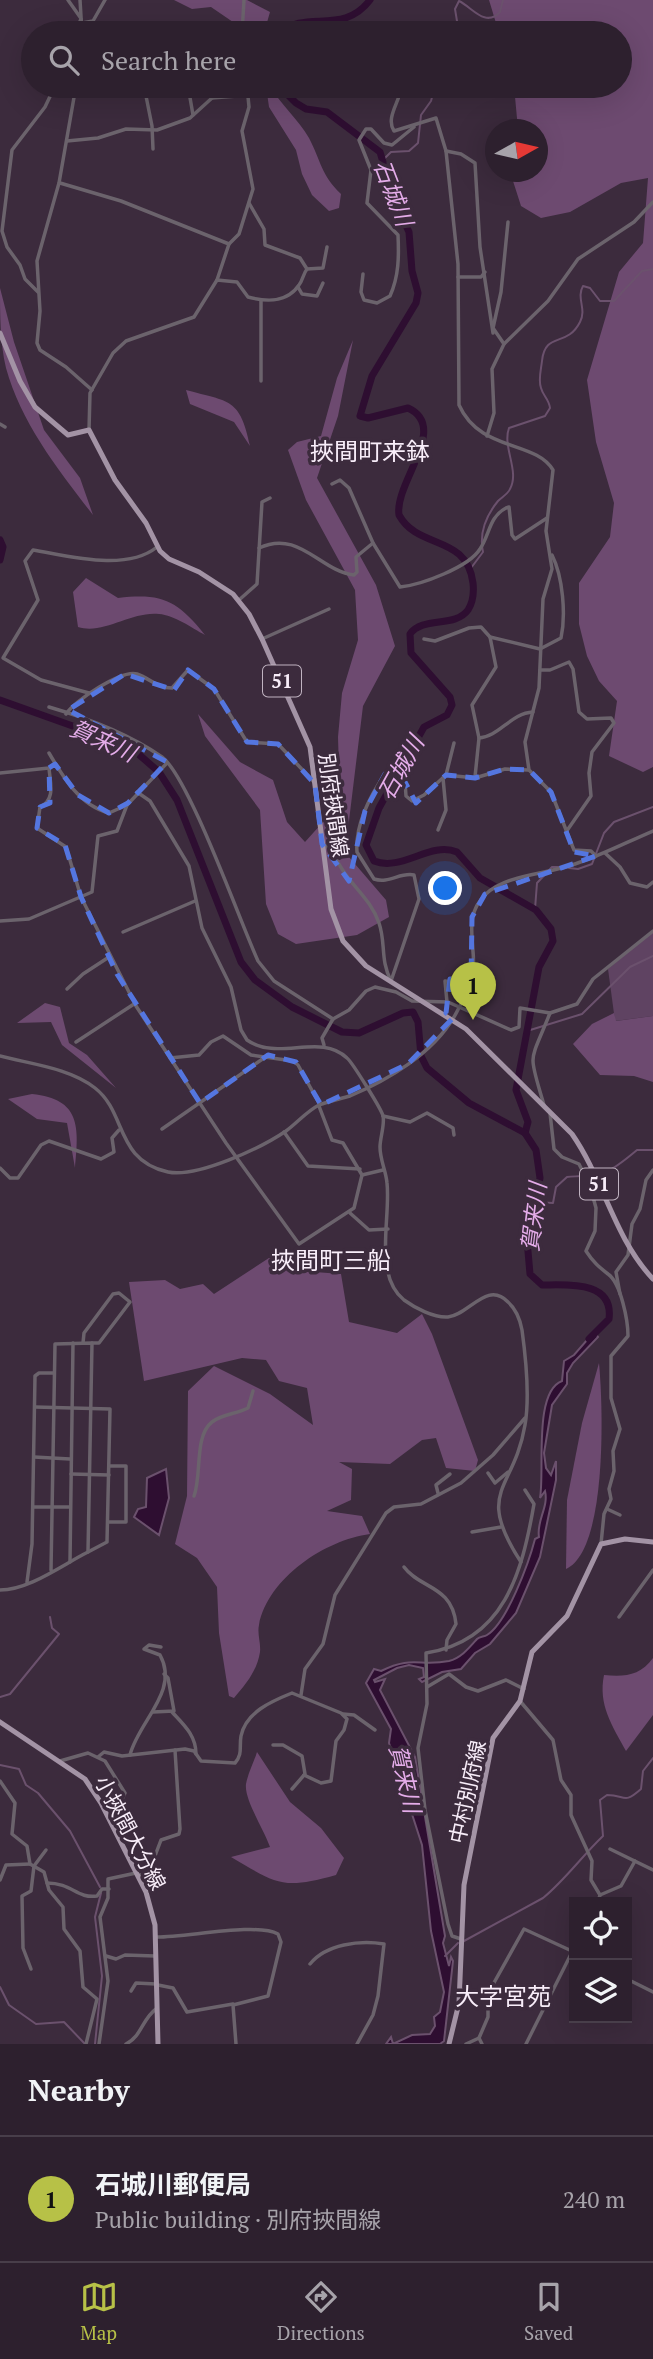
<!DOCTYPE html>
<meta charset="utf-8">
<style>
:root{--surface:#2d202e;--page:#392d3a;--text:#f1f3f6;--muted:#a7a3aa;--line:#483e4a;--accent:#b7c147}
body{margin:0;font-family:"PT Serif","Noto Sans JP",serif;background:var(--page);color:var(--text)}
.controls{position:absolute;right:21px;bottom:21px;display:grid;overflow:hidden;border-radius:0px;box-shadow:0 7px 28px #0002}
.controls button{width:63px;height:63px;display:grid;place-items:center;padding:0;border:0;border-bottom:2px solid var(--line);background:var(--surface);color:var(--text);font:35px sans-serif}
.compass{position:absolute;left:485px;top:119px;width:63px;height:63px;border-radius:50%;background:var(--surface);box-shadow:0 7px 28px #0002;rotate:82deg}
.you{position:absolute;left:446px;top:889px;width:24px;height:24px;margin:-18px;border:5px solid #fff;border-radius:50%;background:#1a73e8;box-shadow:0 0 0 10px #1a73e833}
.badge{display:grid;place-items:center;width:46px;height:46px;border-radius:50%;background:var(--accent);color:#111;font-size:23px;font-weight:700}
.pin{position:absolute;translate:-50% -58px;filter:drop-shadow(0 2px 4px #0008)}
.pin::after{content:'';position:absolute;top:37px;width:24px;height:21px;background:inherit;clip-path:polygon(0 0,100% 0,50% 100%)}
.list{margin:0;padding:0;list-style:none}
h2{display:flex;justify-content:space-between;align-items:center;height:91px;margin:0;padding:0 28px;font-size:30px}
h2 small{font-size:23px;font-weight:400;color:var(--muted)}
.list li{display:grid;grid-template-columns:46px 1fr auto;gap:21px;align-items:center;box-sizing:border-box;height:126px;padding:0 28px;border-top:2px solid var(--line)}
.list b{display:block;font-size:26px;white-space:nowrap}
.list p{margin:0;font-size:23px;white-space:nowrap;color:var(--muted)}
.list em{font-size:23px;font-style:normal;color:var(--muted)}
.icon{flex:none;width:38px;height:38px;fill:none;stroke:currentColor;stroke-width:2;stroke-linecap:round;stroke-linejoin:round}
.map{position:relative;flex:none;width:653px;height:2044px;overflow:hidden}
.search{position:absolute;background:var(--surface);box-shadow:0 7px 28px #0002;left:21px;right:21px;top:21px;height:77px;display:flex;align-items:center;gap:18px;box-sizing:border-box;padding:0 24px;border-radius:38px;color:var(--muted);font-size:26px}
.sheet{height:217px;background:var(--surface)}
nav{display:flex;justify-content:space-around;align-items:center;box-sizing:border-box;height:98px;border-top:2px solid var(--line);background:var(--surface);font-size:19px;color:var(--muted)}
nav a{display:grid;justify-items:center;gap:4px}
nav .on{color:var(--accent)}
.map>svg:first-child{display:block}
.green{fill:#5f4362}
.forest{fill:#6d4a70}
.water{fill:#2e0e31;stroke:#6b516d;stroke-width:2}
.lines{fill:none;stroke-linecap:round;stroke-linejoin:round}
.stream{stroke:#6b516d;stroke-width:2}
.river{stroke:#2e0e31;stroke-width:7}
.minor{stroke:#6b636c;stroke-width:3.5}
.major{stroke:#a393a5;stroke-width:5}
.marked{fill:none;stroke:#5476e0;stroke-width:5;stroke-dasharray:14 9;stroke-linejoin:round}
.labels{text-anchor:middle;stroke-width:7;stroke-linejoin:round;paint-order:stroke}
.shield{fill:#3c2b3d;stroke:#c0b3c1;stroke-width:2}
.shield-label{font-size:19px;font-weight:bold;fill:#f8edf9}
.street-label{font-size:21px;fill:#f8edf9;stroke:#3c2b3d}
.water-label{font-size:23px;font-style:italic;fill:#e4ace9;stroke:#3c2b3d}
.quarter-label{font-size:24px;fill:#f8edf9;stroke:#3c2b3d}
</style>
<div class="map">
<svg width="653" height="2044" viewBox="0 0 653 2044">
<rect width="100%" height="100%" fill="#3c2b3d"/>
<path class="green" d="M653 931V1016L615 1021 608 969Z"/>
<g class="forest">
<path d="M174 0H247L270 12 264 33H249L211 7 192 9Z"/>
<path d="M489 0H653V767L643 772 609 756 617 701 599 681 587 656 579 624V583L610 537 614 503 596 442 587 380 619 272 643 243 648 178 621 183 570 212 541 218 521 206 513 181 514 172H538V130L518 129 514 86H620V33H499Z"/>
<path d="M266 86H270C281 105 298 119 309 138 321 161 321 175 341 194L339 208 329 211 312 195 302 174 296 150 269 107Z"/>
<path d="M0 288 14 342 44 430 80 478 93 515C59 471 21 423 6 368 0 343 0 314 0 288Z"/>
<path d="M353 340 338 416 317 478 376 585 395 646 363 706 348 829 349 857 386 900 389 917 357 935 296 944 278 934 266 904 260 810 205 736 198 714 240 762 273 780 287 822 305 842 340 803 338 737 342 693 358 640 355 590 306 500 288 450 297 442 321 436 337 378Z"/>
<path d="M186 390C230 402 240 398 250 446L234 422 190 404Z"/>
<path d="M86 578 118 598C162 593 177 600 205 635 192 628 174 615 159 614 131 611 104 635 78 627L73 592Z"/>
<path d="M45 1003 60 1007 69 1043 87 1055 116 1088 62 1045 51 1022 17 1023Z"/>
<path d="M614 1013 616 1021 653 1016V1082L634 1076 600 1075 573 1044 592 1024Z"/>
<path d="M32 1094C81 1099 79 1127 75 1168L67 1123 37 1119 8 1099Z"/>
<path d="M272 1256 315 1272 341 1274 349 1322 397 1333 422 1314 432 1334 478 1460 475 1471 446 1468 436 1438 422 1440 390 1464 339 1462 352 1469 351 1500 327 1511 362 1516 370 1534C325 1540 268 1578 259 1625 257 1634 261 1643 260 1652 257 1671 246 1684 234 1698L229 1696 219 1633 217 1587 197 1558 175 1544 187 1496 188 1391 214 1366 270 1394 313 1425 307 1388 279 1381 266 1360 242 1358 144 1381 129 1282 165 1280 180 1289 203 1284 214 1294Z"/>
<path d="M599 1363C603 1404 608 1550 566 1569L567 1500 582 1423Z"/>
<path d="M653 1658V1715L626 1751C612 1725 598 1705 604 1675 624 1677 640 1676 653 1658Z"/>
<path d="M257 1752 290 1802 321 1828 344 1858 336 1875C282 1890 277 1884 231 1857L270 1847C264 1829 244 1800 246 1784 248 1773 254 1762 257 1752Z"/>
</g>
<g class="water">
<path d="M594 1332 598 1337 573 1363 567 1373V1384L552 1405 544 1453 546 1468 551 1475 556 1461V1480L540 1557 516 1613 490 1644 475 1653 461 1669 442 1672 422 1682 419 1679 424 1677 423 1668 409 1665 397 1668 374 1680 375 1682 385 1679 380 1690 415 1757 445 1936 443 1943 449 1966 451 1957 453 1961 444 2041 440 2044H386L391 2037 393 2044 412 2035 430 2034 435 2026 434 2017 440 2012 444 1992 431 1931 422 1845 389 1743 391 1729 366 1683 374 1669 381 1671C413 1655 419 1667 449 1661 461 1658 469 1648 477 1639 480 1636 484 1637 487 1635 507 1623 529 1562 535 1539L539 1537C536 1521 549 1507 545 1491L540 1498C545 1471 533 1392 562 1381L564 1361 574 1355Z"/>
<path d="M166 1469 169 1498 159 1535 134 1517 138 1509 146 1507 147 1478Z"/>
</g>
<g class="lines">
<g class="stream">
<path d="M459 33 455 9 459 1C472 7 485 28 500 12L503 0"/>
<path d="M383 160 391 152 409 151 418 143 421 115 431 101 435 86"/>
<path d="M471 568 483 552C479 533 485 517 498 501 502 497 508 494 510 489 520 471 502 447 509 428L545 416 550 408C549 399 543 396 541 388 538 380 541 370 542 361 545 331 567 348 580 322 587 309 576 298 583 286L590 288 600 301H614L642 271 653 269"/>
<path d="M569 868 578 869 592 864 604 833 614 822 653 807"/>
<path d="M535 909 537 883 552 867H564"/>
<path d="M527 1031 582 1014 630 967 653 956"/>
<path d="M536 1202 553 1203 556 1187 567 1177C606 1174 606 1176 637 1150H653"/>
<path d="M0 1697 10 1694 59 1634 52 1628 50 1617"/>
<path d="M0 1765 19 1769 26 1785 38 1793 70 1831 100 1887"/>
<path d="M464 1941 543 1898C565 1880 582 1856 603 1836L600 1800 607 1795C626 1795 623 1805 641 1789L643 1771 653 1758"/>
<path d="M445 1956 458 1943"/>
<path d="M0 1987 9 2005 36 2024 64 2022 85 2044"/>
<path d="M95 2044 102 1976 95 1917 101 1893"/>
</g>
<g class="river">
<path d="M280 33C306 9 343 36 370 0"/>
<path d="M279 86 296 103 306 109 327 112 380 152 395 202 409 232 412 271 418 293 416 303 372 376 360 416 368 418 408 408C450 427 394 483 399 515 418 550 467 534 473 583 474 592 473 602 468 610 455 628 423 616 410 634L411 653 450 697 452 705 447 715 424 727 379 808 366 845 374 861C402 872 430 841 457 852L480 878 536 910 551 929 553 941 539 967 516 1090 528 1122 525 1133"/>
<path d="M0 540 3 547 0 560"/>
<path d="M0 700 109 739 136 752 159 772 177 800 241 962 255 980 292 1007 342 1032 359 1033 403 1013 413 1012 418 1022 421 1056 427 1068 469 1103 525 1133 536 1150 540 1178 527 1240 530 1274 542 1285C567 1285 614 1280 609 1319L589 1339"/>
</g>
<g class="minor">
<path d="M68 0 80 17"/>
<path d="M80 0 82 33"/>
<path d="M82 23 93 21 105 0"/>
<path d="M75 33 81 19"/>
<path d="M242 33 244 0"/>
<path d="M76 86 59 183 37 261 40 311 37 343 40 350 66 367 92 390"/>
<path d="M144 86 152 126 153 149"/>
<path d="M188 86 193 115"/>
<path d="M203 86 212 98"/>
<path d="M401 86C401 101 385 117 394 131L436 118 446 151 458 264 459 405C480 452 535 440 553 470L546 531 552 569 543 599 539 688 525 742 529 770 551 792 574 850 591 851 596 856"/>
<path d="M146 92 188 89"/>
<path d="M67 141 98 138 126 129 157 130 190 118 212 98 250 95"/>
<path d="M446 151 461 154 475 163 480 247 493 333"/>
<path d="M60 183 121 201 229 244"/>
<path d="M249 203 264 229 265 245 300 258 307 269"/>
<path d="M363 274 361 292 364 300 377 303 390 296C399 276 399 256 398 235L367 203 371 170 359 140 366 129H371L384 143 392 145 414 127"/>
<path d="M458 277H481L485 272"/>
<path d="M217 280 229 244 239 234 253 189 242 131 249 107 247 86"/>
<path d="M298 287 302 294 317 296 323 283"/>
<path d="M38 292 25 279 20 265 7 247 2 231 12 150 45 107 55 86"/>
<path d="M504 344 493 328 501 292 508 222"/>
<path d="M261 381V300"/>
<path d="M0 424 5 427"/>
<path d="M89 430 90 393 113 353 126 341 194 317 217 280 237 282 248 297C267 302 287 303 299 285 303 280 303 274 307 269L323 268 327 247"/>
<path d="M487 436 494 413 492 369 504 344 548 301 578 259 634 222 653 202"/>
<path d="M332 484 340 480 349 488 373 543 400 587C421 585 469 567 480 549 490 534 489 517 506 508L509 507 512 535 515 539 547 518"/>
<path d="M259 548C299 529 320 571 354 575L357 572 356 557 373 543"/>
<path d="M239 600 257 584 262 502 270 498"/>
<path d="M490 637 540 649 561 638C566 615 563 577 552 555"/>
<path d="M262 639 329 609"/>
<path d="M424 639 435 641 469 628 481 627 490 637 496 667 472 705 479 738 475 777"/>
<path d="M540 670H550L569 662 573 669 579 712 587 719 611 718 614 723 592 752 589 773 591 796 566 832"/>
<path d="M89 693 41 680 3 658 38 600 25 561 33 550C69 556 126 572 157 547"/>
<path d="M49 707C87 718 129 734 162 757 189 777 240 922 258 961L274 981 333 1019"/>
<path d="M66 714C74 701 122 669 137 674 149 678 157 688 172 688L188 670 214 689 247 742 278 744 314 782"/>
<path d="M479 738C499 737 511 713 533 712"/>
<path d="M49 753C63 777 80 806 109 813L127 805"/>
<path d="M49 768C50 782 56 800 40 807L37 828 66 847 81 897 136 1006 226 1143 299 1244 354 1208 362 1175 343 1143 332 1140 319 1106"/>
<path d="M0 773 49 768 55 764"/>
<path d="M446 775 454 743"/>
<path d="M137 792 150 801 189 866 202 928 231 987 241 1030 247 1040C278 1062 320 1032 347 1058 352 1062 382 1110 383 1116 385 1124 380 1138 380 1147 380 1160 386 1171 387 1183 391 1218 373 1275 404 1300 415 1308 434 1318 448 1317 469 1315 487 1280 508 1302 516 1309 520 1319 522 1330 526 1359 530 1396 525 1425 514 1491 474 1490 521 1562"/>
<path d="M438 830 446 810 443 778"/>
<path d="M323 844C333 849 336 860 342 869 354 888 371 900 379 923 386 943 380 960 391 981"/>
<path d="M605 853 620 867 630 883 647 887 653 882"/>
<path d="M0 921 29 919 92 892 98 836 117 831 127 805 167 763"/>
<path d="M123 932 195 901"/>
<path d="M391 981 419 899 414 875C400 872 389 884 374 879L357 852C355 825 370 796 385 774L405 782 406 796 412 801 424 795 446 775 475 778 505 769 528 770"/>
<path d="M67 989 83 974 109 957"/>
<path d="M447 1002 445 981 471 984"/>
<path d="M333 1019 349 1010 366 991 375 987 396 992 412 1001 448 1002 511 1030 519 1027 520 1008 550 1013 577 1004 593 979 653 931"/>
<path d="M76 1042 134 1004"/>
<path d="M324 1045 322 1038 333 1019"/>
<path d="M0 1056C30 1064 70 1068 95 1088 127 1113 115 1160 168 1172 197 1178 261 1148 286 1131 297 1123 307 1111 319 1105 329 1101 340 1099 350 1096 388 1080 432 1054 454 1017 461 1004 470 989 473 974 477 946 461 917 486 894 507 874 549 874 575 864 602 855 627 842 653 831"/>
<path d="M170 1058 199 1055 211 1042 223 1036 251 1055 293 1061 298 1065 320 1105"/>
<path d="M544 1105C528 1050 529 1066 550 1013"/>
<path d="M550 1113 554 1149 562 1157 579 1164 590 1186 596 1208 595 1231 586 1251C593 1262 599 1267 608 1274 621 1283 628 1321 628 1336L611 1356V1398L620 1429 613 1451 614 1471 609 1489 611 1499 604 1514 601 1544"/>
<path d="M383 1116 410 1122 427 1113 453 1128 454 1135"/>
<path d="M162 1129 264 1058"/>
<path d="M284 1132 308 1166 360 1169"/>
<path d="M0 1168 10 1178H18L41 1145 49 1141 101 1159 114 1152 112 1138 119 1130"/>
<path d="M362 1175 383 1170"/>
<path d="M350 1213 369 1230 388 1229"/>
<path d="M620 1294 616 1272 628 1255 632 1224 640 1209 646 1180 653 1170"/>
<path d="M83 1343 84 1333 113 1294 119 1293 130 1302 99 1343H92"/>
<path d="M35 1407 110 1409 107 1542 88 1552"/>
<path d="M34 1457 70 1459"/>
<path d="M488 1473 495 1483 508 1472"/>
<path d="M71 1474 109 1475"/>
<path d="M438 1493 436 1485 450 1474"/>
<path d="M194 1496C202 1475 194 1436 212 1422 222 1414 237 1414 248 1408L253 1391"/>
<path d="M33 1507H69"/>
<path d="M607 1509 620 1515"/>
<path d="M108 1522H126V1466H109"/>
<path d="M472 1532 501 1527"/>
<path d="M70 1562 73 1343"/>
<path d="M404 1567C420 1589 452 1585 456 1624L447 1640 446 1650"/>
<path d="M27 1582 32 1544 35 1376 39 1373H54"/>
<path d="M0 1590C29 1590 62 1565 88 1552L92 1343 55 1344 51 1570"/>
<path d="M619 1617 653 1570"/>
<path d="M427 1687 449 1674 466 1687 478 1691 506 1680 524 1689"/>
<path d="M301 1695 305 1669 323 1644 335 1595 386 1513 394 1507 421 1504 461 1483 493 1455 525 1418"/>
<path d="M520 1701 553 1740 561 1780 571 1795V1815L592 1861 591 1880 600 1895 598 1902"/>
<path d="M153 1712 174 1711 168 1678 164 1674"/>
<path d="M172 1712C183 1724 196 1735 196 1754"/>
<path d="M343 1714 354 1715 375 1730"/>
<path d="M273 1745H283L302 1756 305 1774 292 1789"/>
<path d="M130 1755C138 1722 180 1691 160 1655L144 1649 149 1645 161 1647"/>
<path d="M98 1757 104 1752 122 1756 185 1749 194 1751 201 1761 235 1763C243 1754 239 1747 241 1736 246 1712 272 1701 292 1693L341 1713 347 1719 344 1730 336 1741 331 1781 321 1783 304 1775"/>
<path d="M60 1761 88 1753 105 1761 125 1793 111 1822"/>
<path d="M0 1781 15 1803 12 1834 27 1846 30 1864 44 1872 49 1890 63 1907 64 1929 80 1951 83 1987 97 1999 86 2044"/>
<path d="M610 1849 653 1870"/>
<path d="M139 1876 150 1869 161 1840 179 1834 180 1829 175 1750"/>
<path d="M0 1880 6 1865 30 1864"/>
<path d="M47 1883C72 1883 77 1899 97 1896L102 1889H109"/>
<path d="M600 1895 621 1886 635 1861"/>
<path d="M155 1937C184 1938 256 1922 278 1934L281 1942 268 1996 233 2005 236 2044"/>
<path d="M461 1939 452 1936 448 1924 425 1810 418 1748 427 1704 426 1653C504 1641 522 1573 534 1504L525 1490"/>
<path d="M106 1956 116 1959 125 1955 155 1956"/>
<path d="M310 1964C326 1944 360 1940 384 1944L378 1996 373 2015 357 2044"/>
<path d="M31 1969 23 1948 22 1896 31 1891 34 1866 46 1850"/>
<path d="M627 1979 653 1992"/>
<path d="M158 1985 173 1988 187 2012 233 2004"/>
<path d="M460 1989 488 1998V2017L479 2038"/>
<path d="M131 1991 136 1983 156 1984"/>
<path d="M486 1997 524 1929 574 1952"/>
<path d="M99 2044 108 1981 100 1917 108 1898V1879L136 1873"/>
<path d="M126 2044C142 2036 142 2019 156 2009"/>
<path d="M466 2044 479 2038 482 2044"/>
<path d="M526 2044 574 1948"/>
</g>
<g class="major">
<path d="M0 333 20 381 35 407 68 435 89 430 115 480 146 523 160 551 169 559 199 572 233 594 249 614 262 639 310 747 331 909 343 941 366 966 466 1029 572 1134C604 1180 614 1238 653 1279"/>
<path d="M0 1722 85 1779 101 1803 146 1892 155 1925 158 2044"/>
<path d="M449 2044 459 2003 464 1885 493 1738 520 1701 532 1652 567 1616 601 1544 625 1539 653 1542"/>
</g>
</g>
<path class="marked" d="M188 670 214 689 247 742 278 744 315 784 322 844 349 881 365 811 385 774 405 782 416 803 446 775 475 778 505 769 529 770 551 792 574 852 596 856 485 894 472 917 471 984 450 979 446 1013 453 1018 408 1064 321 1105 296 1062 268 1055 200 1103 117 974 81 897 65 845 37 828 40 807 50 803 49 768 55 764 78 795 109 813 128 803 167 762 68 710 125 674 174 690Z"/>
<g class="labels">
<g class="shield">
<rect x="263" y="665.5" width="38" height="31" rx="5"/>
<rect x="580" y="1168.5" width="38" height="31" rx="5"/>
</g>
<g class="shield-label">
<text x="282" y="688">51</text>
<text x="599" y="1191">51</text>
</g>
<g class="street-label">
<text transform="translate(333 805) rotate(82)" y="7">別府挾間線</text>
<text transform="translate(468 1792) rotate(-78)" y="7">中村別府線</text>
<text transform="translate(130 1833) rotate(62)" y="7">小挾間大分線</text>
</g>
<g class="water-label">
<text transform="translate(393 193) rotate(69)" y="8">石城川</text>
<text transform="translate(103 741) rotate(24)" y="8">賀来川</text>
<text transform="translate(401 768) rotate(-61)" y="8">石城川</text>
<text transform="translate(534 1217) rotate(-83)" y="8">賀来川</text>
<text transform="translate(405 1779) rotate(77)" y="8">賀来川</text>
</g>
<g class="quarter-label">
<text x="370" y="460">挾間町来鉢</text>
<text x="331" y="1269">挾間町三船</text>
<text x="503" y="2005">大字宮苑</text>
</g>
</g>
</svg>
<div class="controls">
<button><svg class="icon" aria-label="locate" viewBox="0 0 24 24"><circle cx="12" cy="12" r="6"/><path d="M12 2v4M12 18v4M2 12h4M18 12h4"/></svg></button>
<button><svg class="icon" aria-label="layers" viewBox="0 0 24 24"><path d="M12 4l9 5-9 5-9-5zM3 14l9 5 9-5"/></svg></button>
</div>
<svg class="compass" viewBox="-18 -18 36 36"><path d="M0-13l5 13h-10z" fill="#e53935"/><path d="M0 13l5-13h-10z" fill="#a7a3aa"/></svg>
<div class="you"></div>
<div class="pin badge" style="left:473px;top:1020px">1</div>
<div class="search"><svg class="icon" aria-label="search" viewBox="0 0 24 24"><circle cx="10" cy="10" r="6"/><path d="M15 15l6 6"/></svg>Search here</div>
</div>
<section class="sheet">
<h2>Nearby<small></small></h2>
<ul class="list">
<li><span class="badge">1</span><div><b>石城川郵便局</b><p>Public building · 別府挾間線</p></div><em>240 m</em></li>
</ul>
</section>
<nav>
<a class="on"><svg class="icon" aria-label="map" viewBox="0 0 24 24"><path d="M3 6l6-2 6 2 6-2v14l-6 2-6-2-6 2zM9 4v14M15 6v14"/></svg>Map</a>
<a><svg class="icon" aria-label="directions" viewBox="0 0 24 24"><path d="M12 3l9 9-9 9-9-9zM9 14v-3h6M13 9l2 2-2 2"/></svg>Directions</a>
<a><svg class="icon" aria-label="saved" viewBox="0 0 24 24"><path d="M7 4h10v16l-5-4-5 4z"/></svg>Saved</a>
</nav>
